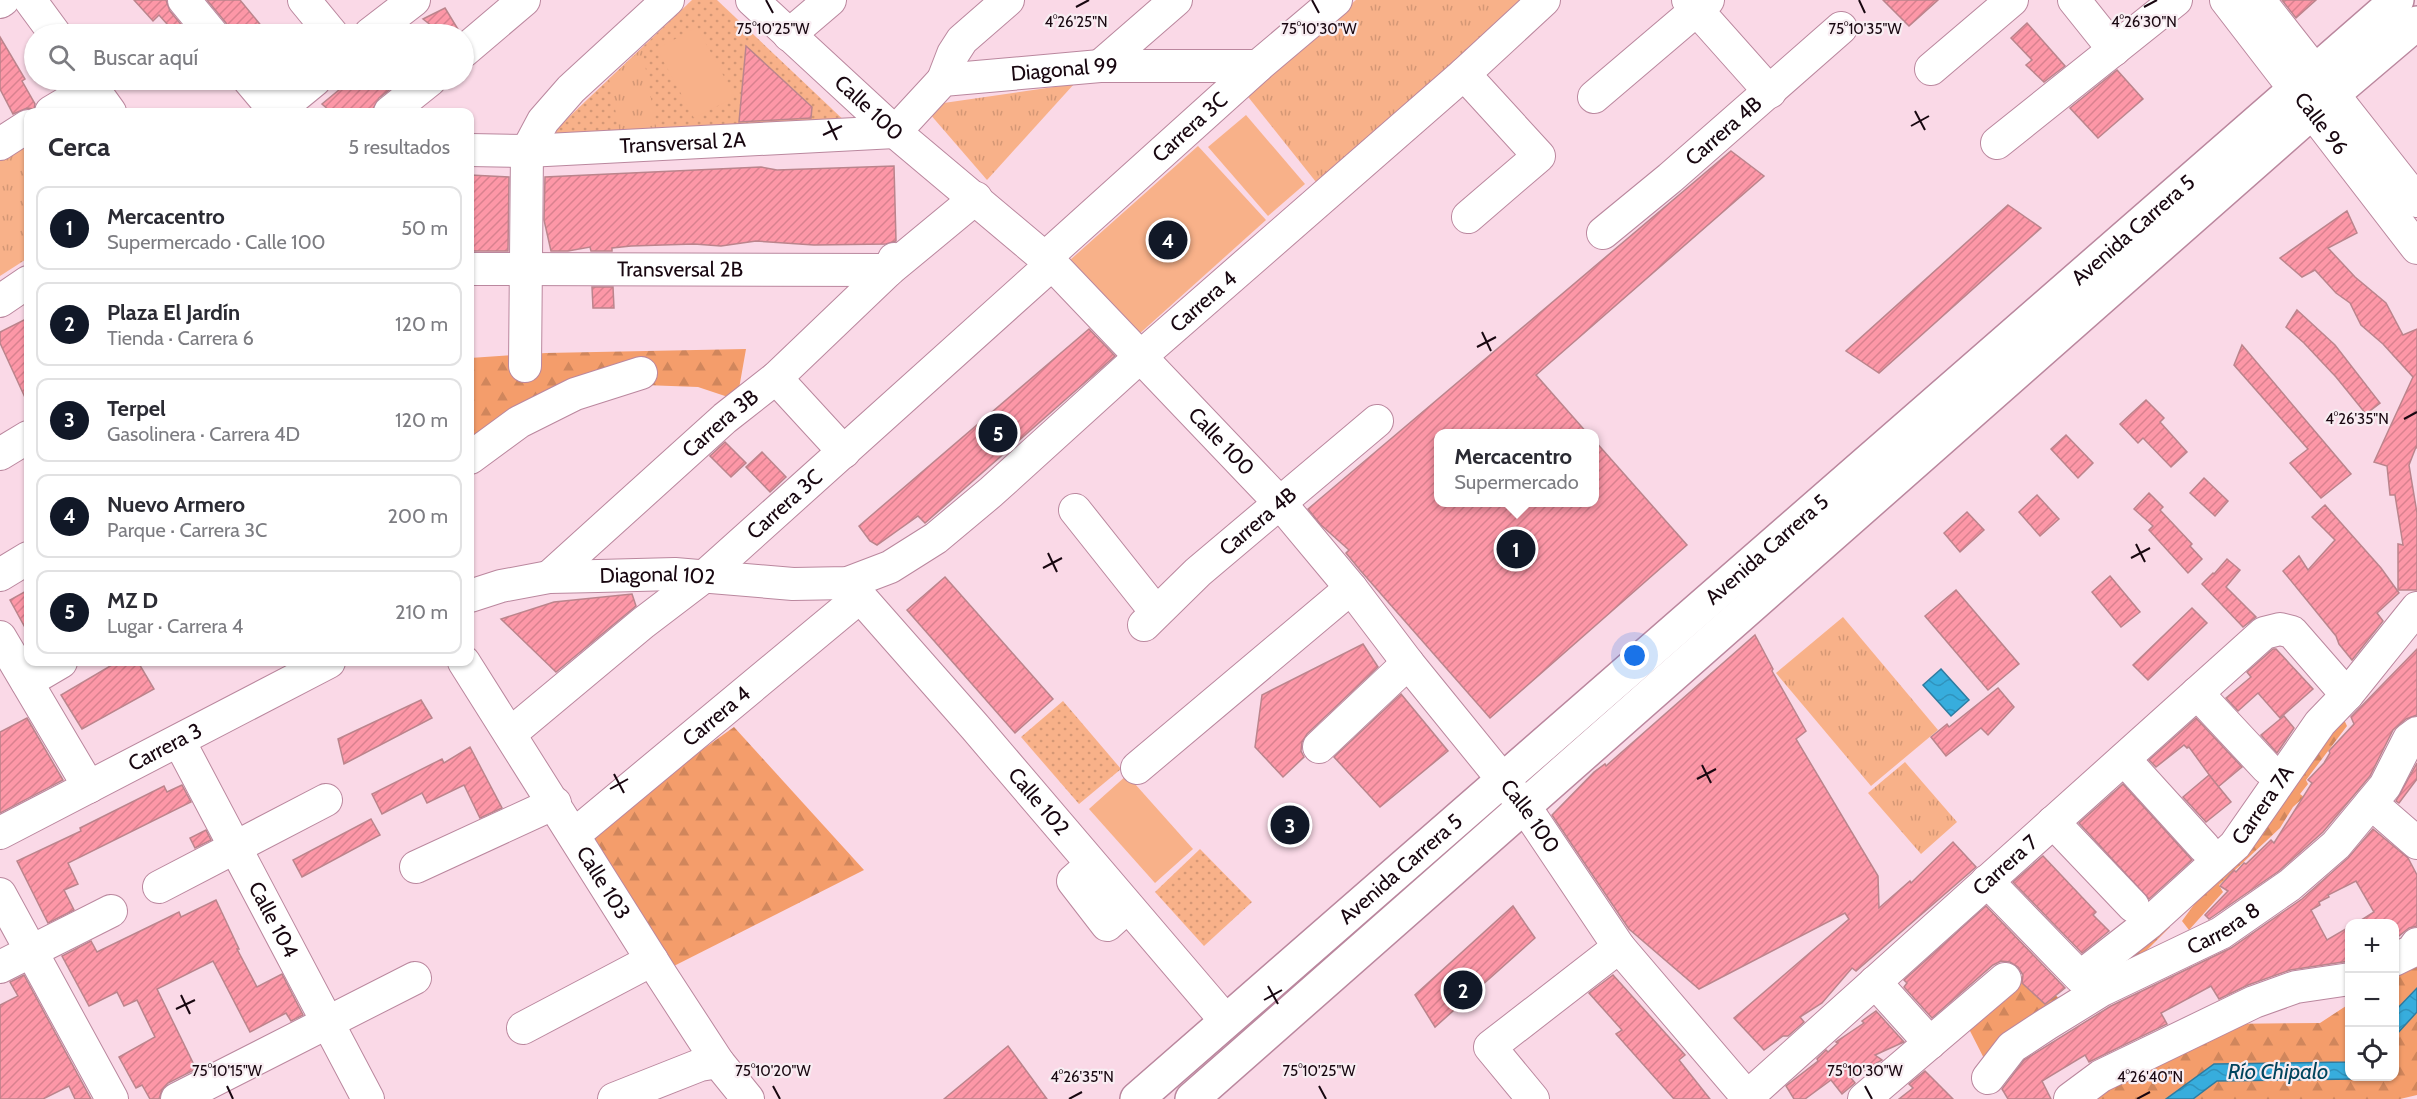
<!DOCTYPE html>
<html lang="es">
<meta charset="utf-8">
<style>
:root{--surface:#fff;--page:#f7f7f7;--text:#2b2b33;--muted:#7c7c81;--line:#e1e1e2;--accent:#111827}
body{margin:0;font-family:Cabin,sans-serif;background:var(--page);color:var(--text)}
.controls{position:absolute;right:18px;bottom:18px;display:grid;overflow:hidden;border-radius:12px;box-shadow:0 2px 4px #0004}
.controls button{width:54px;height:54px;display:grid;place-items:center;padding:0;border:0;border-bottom:2px solid var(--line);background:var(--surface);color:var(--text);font:30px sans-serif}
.you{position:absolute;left:1635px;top:656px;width:21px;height:21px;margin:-15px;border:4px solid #fff;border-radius:50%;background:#1a73e8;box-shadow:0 0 0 9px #1a73e833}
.badge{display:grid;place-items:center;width:39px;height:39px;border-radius:50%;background:var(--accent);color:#fff;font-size:20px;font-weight:700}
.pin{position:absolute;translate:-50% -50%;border:3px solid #fff;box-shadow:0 2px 6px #0006}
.popup{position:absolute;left:1434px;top:429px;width:165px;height:78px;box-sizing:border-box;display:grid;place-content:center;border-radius:12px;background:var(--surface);filter:drop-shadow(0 2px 4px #0005);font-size:20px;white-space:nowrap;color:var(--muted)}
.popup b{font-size:22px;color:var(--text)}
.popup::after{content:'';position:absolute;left:50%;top:100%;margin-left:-12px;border:12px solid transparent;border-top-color:var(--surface)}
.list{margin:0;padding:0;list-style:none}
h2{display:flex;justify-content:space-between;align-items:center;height:78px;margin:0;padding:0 24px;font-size:26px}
h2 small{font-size:20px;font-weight:400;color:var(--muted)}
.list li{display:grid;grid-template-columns:39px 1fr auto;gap:18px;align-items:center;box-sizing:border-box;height:84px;margin:0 12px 12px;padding:0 12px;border:2px solid var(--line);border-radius:12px}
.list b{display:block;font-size:22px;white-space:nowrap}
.list p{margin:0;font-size:20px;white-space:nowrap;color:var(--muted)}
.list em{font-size:20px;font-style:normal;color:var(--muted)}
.icon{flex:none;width:33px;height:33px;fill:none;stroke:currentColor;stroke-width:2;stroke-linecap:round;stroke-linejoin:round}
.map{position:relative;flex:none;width:2417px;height:1099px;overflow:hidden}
.search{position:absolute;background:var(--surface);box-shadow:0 2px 4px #0004;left:24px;top:24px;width:450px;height:66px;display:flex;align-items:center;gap:15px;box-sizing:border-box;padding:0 21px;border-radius:33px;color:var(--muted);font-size:22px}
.panel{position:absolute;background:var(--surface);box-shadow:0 2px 4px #0004;left:24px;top:108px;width:450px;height:558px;border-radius:12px}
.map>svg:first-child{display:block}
.grass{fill:url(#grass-dots)}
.forest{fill:url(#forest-firs)}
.park{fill:url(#park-tufts)}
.garden{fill:#f8b189}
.water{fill:url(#water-waves);stroke:#2e7ba0;stroke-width:1.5}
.building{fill:url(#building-hatch);stroke:#bb848c;stroke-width:1.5}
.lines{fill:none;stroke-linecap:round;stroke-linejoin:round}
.minor-casing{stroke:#ba879e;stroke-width:34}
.major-casing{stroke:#ba879e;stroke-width:36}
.minor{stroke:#fff;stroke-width:32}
.major{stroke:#fff;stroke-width:33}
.ticks{fill:none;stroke:#180710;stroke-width:2}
.labels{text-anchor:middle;stroke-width:4.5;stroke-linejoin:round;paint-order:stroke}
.street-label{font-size:21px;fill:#180710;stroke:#f8edf2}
.water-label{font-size:22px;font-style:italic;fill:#00445d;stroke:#f8edf2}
.ticks-label{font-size:15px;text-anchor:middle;fill:#180710;stroke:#f8edf2;stroke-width:4.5;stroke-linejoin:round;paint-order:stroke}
</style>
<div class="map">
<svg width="2417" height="1099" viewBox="0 0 2417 1099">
<defs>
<pattern id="grass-dots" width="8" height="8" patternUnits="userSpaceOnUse" patternTransform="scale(1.5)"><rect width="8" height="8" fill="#f8b189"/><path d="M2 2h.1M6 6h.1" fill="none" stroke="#d49775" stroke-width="1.8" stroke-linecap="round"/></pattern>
<pattern id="forest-firs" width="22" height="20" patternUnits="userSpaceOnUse" patternTransform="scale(1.5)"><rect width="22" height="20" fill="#f49d6b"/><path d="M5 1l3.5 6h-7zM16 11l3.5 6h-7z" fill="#d0865c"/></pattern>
<pattern id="park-tufts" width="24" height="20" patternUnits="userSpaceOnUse" patternTransform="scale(1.5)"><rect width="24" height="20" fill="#f8b189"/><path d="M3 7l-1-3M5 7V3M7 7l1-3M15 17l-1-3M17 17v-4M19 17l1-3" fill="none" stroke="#d49775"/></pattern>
<pattern id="water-waves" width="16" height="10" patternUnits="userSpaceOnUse" patternTransform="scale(1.5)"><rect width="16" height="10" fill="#37addd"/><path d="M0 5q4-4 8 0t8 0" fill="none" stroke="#3093bd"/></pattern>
<pattern id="building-hatch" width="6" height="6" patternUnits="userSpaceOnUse" patternTransform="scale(1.5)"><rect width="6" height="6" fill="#fd97a7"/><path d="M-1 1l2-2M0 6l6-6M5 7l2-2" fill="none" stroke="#d8818f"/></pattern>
</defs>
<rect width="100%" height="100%" fill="#fad9e7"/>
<g class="grass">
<path d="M692 0H717L850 126 550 135Z"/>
<path d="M1063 701 1121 769 1079 804 1021 737Z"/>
<path d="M1200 849 1252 902 1204 946 1155 892Z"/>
</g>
<g class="forest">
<path d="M746 349 737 400 698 387 644 385 605 395 470 464V358L546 353Z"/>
<path d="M2338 707 2347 726 2306 780 2308 784 2300 794 2304 797 2293 807 2280 828 2219 885 2223 892 2189 930 2182 921Z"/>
<path d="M734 727 864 870 662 972 590 830Z"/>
<path d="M2161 920 2170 927 2138 959 1995 1080 1969 1029 1996 992 2005 1001 2020 986 2017 980 2032 968 2061 1001Z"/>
<path d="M2417 959V1095L2400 1099H2084L2219 1024 2320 1023 2349 1004 2350 1076H2394L2395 974Z"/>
</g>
<g class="park">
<path d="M1356 0H1528L1316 182 1245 93Z"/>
<path d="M642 48 657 132 620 133 609 79Z"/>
<path d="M1074 84 987 180 923 106Z"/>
<path d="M28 138V258L0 276V157Z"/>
<path d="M1843 617 1938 730 1871 786 1776 673Z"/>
<path d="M1905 762 1957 822 1921 854 1868 793Z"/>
</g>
<g class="garden">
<path d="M697 27 735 97 694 118 657 49Z"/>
<path d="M1246 115 1305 184 1268 216 1208 147Z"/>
<path d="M1198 146 1266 220 1138 335 1070 260Z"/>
<path d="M1127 775 1193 849 1155 883 1089 809Z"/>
</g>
<g class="water">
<path d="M1941 669 1969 700 1951 716 1923 685Z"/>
<path d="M2417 988V1012L2395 1036V1011Z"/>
<path d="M2349 1058 2350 1076 2355 1077 2353 1079 2217 1081 2193 1099H2166L2214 1064 2346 1062Z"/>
</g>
<g class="building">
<path d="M134 0H166L170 11 189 34H176L159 15 153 21Z"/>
<path d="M207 0H240L268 34H230L226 23Z"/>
<path d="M1883 0H1938L1909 26Z"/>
<path d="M2282 0H2316L2296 18Z"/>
<path d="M445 8 459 31 456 34H442L423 19Z"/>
<path d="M2027 23 2065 66 2044 82 2026 65 2032 60 2011 38Z"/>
<path d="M0 37 25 79 22 81 35 104 34 109 27 108 13 114 0 89Z"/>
<path d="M746 46 812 107 811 118 739 122Z"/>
<path d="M2117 70 2143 99 2098 138 2070 108Z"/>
<path d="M351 80H402L379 98 373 109 368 112H331L322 104Z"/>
<path d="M1731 151 1764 176 1536 375 1588 434H1438V502H1594V440L1687 545 1490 718 1360 570 1346 553 1349 550 1321 525 1308 509Z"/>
<path d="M894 166 896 241 886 244 814 245 756 241 721 246 694 244 631 246 612 248V251H591L590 247 568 251H551L544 220 545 177 761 167 777 170Z"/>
<path d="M470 175 509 177 508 251H470Z"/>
<path d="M2008 205 2041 228 1879 373 1846 351Z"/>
<path d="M2347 211 2357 233 2328 248 2355 277 2386 303 2403 335 2417 329V448L2416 447 2409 465 2417 513V590H2398V544L2403 545 2395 495H2390L2387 466 2374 462 2413 377 2383 344 2361 325 2350 303 2336 293 2315 270 2302 277 2280 258Z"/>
<path d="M592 287H613L614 308H593Z"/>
<path d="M2297 310 2335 345 2380 403 2366 414 2336 377 2304 343 2286 327Z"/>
<path d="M28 318V404L0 343V332Z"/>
<path d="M1089 329 1115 356 925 523 918 516 877 545 870 541 859 526Z"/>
<path d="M2242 345 2351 474 2321 498 2290 463 2308 449 2234 365Z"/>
<path d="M2146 400 2164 418 2160 422 2187 452 2171 467 2143 438 2138 443 2120 424Z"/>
<path d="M2066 435 2093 463 2078 478 2051 449Z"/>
<path d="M725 442 746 463 731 477 710 456Z"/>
<path d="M762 452 786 477 770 492 746 467Z"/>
<path d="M2204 478 2228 501 2215 516 2190 493Z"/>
<path d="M2149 493 2163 507 2160 510 2192 544 2190 546 2202 559 2188 573 2149 530 2153 526 2134 509Z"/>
<path d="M2037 495 2059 519 2040 536 2019 512Z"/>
<path d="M2325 505 2381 568 2399 593 2377 613 2383 621 2352 660 2339 644 2336 636 2283 571 2299 556 2308 570 2335 540 2312 517Z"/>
<path d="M1967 512 1984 530 1960 552 1944 533Z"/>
<path d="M2227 559 2240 570 2226 587 2256 617 2243 627 2202 584 2213 573 2214 574Z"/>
<path d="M2110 576 2140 612 2121 627 2092 592Z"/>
<path d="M945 577 1053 699 1015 733 907 610Z"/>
<path d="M28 590V633L10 600Z"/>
<path d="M1956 590 2019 664 1988 690 1925 616Z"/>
<path d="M632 594 636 606 556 672 501 619 554 602Z"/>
<path d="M2192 608 2207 623 2148 680 2133 665Z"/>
<path d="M1755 635 1773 669 1772 671 1806 731 1796 739 1878 876 1879 908 1910 881 1911 883 1953 842 1976 867 1856 971 1852 968 1822 1003 1800 1017 1804 1022 1788 1036H1783L1764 1050 1734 1018 1849 919 1845 913 1699 989 1629 929 1552 815 1594 772 1605 764 1606 766Z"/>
<path d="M1363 644 1378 667 1307 734 1302 742 1301 751 1304 757 1283 777 1255 747 1262 695Z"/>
<path d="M2273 649H2276L2313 689 2280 718 2258 693 2238 711 2226 698 2251 677 2247 672Z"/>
<path d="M2417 649V715L2406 719 2393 730 2370 776 2323 832 2279 871 2212 917 2209 919 2205 915 2228 891 2220 886 2234 870 2236 872 2244 863 2246 864 2271 840 2274 843 2312 783 2308 780 2324 763 2330 753 2329 751 2354 724 2351 717Z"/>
<path d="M117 662H138L154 689 82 729 61 695Z"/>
<path d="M1998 688 2014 707 1988 735 1981 728 1946 756 1931 737 1947 724 1949 727Z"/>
<path d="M1401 694 1448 751 1380 807 1334 757Z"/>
<path d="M421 700 432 718 344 764 338 739Z"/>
<path d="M2284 716 2294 728 2277 753 2261 735Z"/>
<path d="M27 718 63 780 0 813V732Z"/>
<path d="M2196 718 2242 767 2218 787 2189 747 2187 748 2184 745 2156 767 2149 760Z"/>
<path d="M470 747 502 808 480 818 464 785 427 803 422 793 382 814 372 794 442 759 444 763Z"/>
<path d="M2417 763V779L2399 803 2396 801Z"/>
<path d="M2209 775 2231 802 2206 822 2183 797Z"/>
<path d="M2123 784 2192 860 2149 899 2079 823Z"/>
<path d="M182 785 191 802 68 863 78 884 64 890 74 910 48 923 17 861 81 831 80 828 164 786 167 792Z"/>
<path d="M371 819 380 835 302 877 293 860Z"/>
<path d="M2373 829 2408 858 2417 875V926L2409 928 2394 940V924H2355L2374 912 2356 881 2328 895 2329 897 2319 902 2320 905 2311 910 2327 940 2349 927V961L2290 970 2248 985 2219 999 2211 986 2161 1013 2167 1024 2089 1062 2085 1055 2042 1081 2051 1099H2008L2002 1089 2024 1060 2111 1006 2231 948 2302 899 2348 858Z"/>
<path d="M206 830 211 840 195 848 190 838Z"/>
<path d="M2043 856 2096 912 2093 915 2109 931 2082 953 2013 882Z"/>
<path d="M216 900 239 949H237L257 987 282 974 303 1015 291 1021 286 1013 250 1032 213 961 157 989 196 1069 168 1083 162 1090 159 1099H150L142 1085 136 1088 119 1057 155 1037 137 1000 124 1006 117 992 89 1006 62 956 91 941 97 952 165 919 179 912 181 917Z"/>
<path d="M1513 906 1535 938 1435 1027 1415 995Z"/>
<path d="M1986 906 2065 988 2045 1004 2022 983 2023 975 2018 967 2010 962 2001 961 1993 965 1932 1018 1904 987 1907 983 1904 980Z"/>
<path d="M24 975 91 1099H75L69 1086 43 1099H0V1005L18 996 10 982Z"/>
<path d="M1613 975 1685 1055 1679 1060 1710 1099H1674L1616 1034 1622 1030 1589 993Z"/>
<path d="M1876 1011 1904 1042 1875 1055 1882 1060 1851 1078 1855 1083 1842 1094 1831 1080 1805 1099H1794L1786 1086 1818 1061 1817 1059 1826 1050 1828 1052 1838 1043 1836 1042 1864 1023 1862 1021Z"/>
<path d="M1008 1046 1047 1099H944Z"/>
<path d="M1925 1071 1953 1099H1899L1913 1088 1909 1084Z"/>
</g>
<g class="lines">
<g class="minor-casing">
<g id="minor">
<path d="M30 0 55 34"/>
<path d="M184 0 212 34"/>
<path d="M304 0 332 34"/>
<path id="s1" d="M752 0 895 132 1052 264 1280 503 1351 588 1408 663 1525 807 1619 947 1749 1099"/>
<path d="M1688 0 1770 92"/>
<path d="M2074 0 2114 50"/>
<path id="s2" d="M2226 0 2417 248"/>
<path d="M2259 0 2417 201"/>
<path d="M0 2 3 0"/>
<path d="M370 34 414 0"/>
<path d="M789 35 830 0"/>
<path d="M464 51 524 0"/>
<path d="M1100 66 1176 0"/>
<path d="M1931 69 2012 0"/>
<path d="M1464 74 1539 156 1468 217"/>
<path d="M87 80 110 112"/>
<path d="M249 80 276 112"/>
<path d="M943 80 953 54 962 40 1008 0"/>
<path d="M1594 97 1708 0"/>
<path d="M51 112 93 87"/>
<path d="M276 112 315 80"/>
<path d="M390 112 430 80"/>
<path d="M1997 143 2176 0"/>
<path d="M0 144 28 126"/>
<path id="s3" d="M470 150 527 151 895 132 943 80 1100 66H1258"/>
<path id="s4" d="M1603 233 1670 178 1841 28"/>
<path id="s5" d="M1045 258 1258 66 1336 0"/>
<path id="s6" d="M470 269 889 270 894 259"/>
<path d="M0 301 28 282"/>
<path d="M525 366 527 151 543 121 571 89 668 0"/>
<path d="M776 378 844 452"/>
<path d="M0 454 28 437"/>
<path d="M470 458 519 422 575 394 641 373"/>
<path d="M1075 510 1156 612"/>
<path d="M0 575 28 558"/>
<path id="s7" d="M549 577 725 418 776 378 889 270 976 198"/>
<path id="s8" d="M848 583 975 727 1226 1021"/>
<path id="s9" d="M470 596 501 586 549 577 598 576 675 574 793 584 848 583 890 567 936 538 991 492 1140 357 1464 74 1544 0"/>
<path id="s10" d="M1144 625 1198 572 1377 421"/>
<path d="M0 637 89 787"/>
<path id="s11" d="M464 662 662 976 718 1062 748 1099"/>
<path d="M27 682 61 662"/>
<path d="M2197 693 2267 768"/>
<path id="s12" d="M510 734 643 623 706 575 1052 264"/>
<path id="s13" d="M179 741 368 1099"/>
<path d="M1319 747 1408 663"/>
<path d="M2124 759 2204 847"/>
<path d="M1137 768 1351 588"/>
<path d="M2371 803 2417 843"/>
<path d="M2053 822 2133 906"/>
<path id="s14" d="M0 833 329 662"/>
<path id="s15" d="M575 834 860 597"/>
<path d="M1091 865 1073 881 1107 925 1127 907"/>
<path d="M416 867 555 803"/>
<path id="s16" d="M1987 881 2080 977 2149 923 2235 845 2320 723 2347 695 2417 608"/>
<path d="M159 887 326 800"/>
<path d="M0 894 112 1099"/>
<path d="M2394 960 2412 951 2417 944"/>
<path d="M0 967 111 911"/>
<path d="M1875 982 1930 1043"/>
<path d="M523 1028 652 960"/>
<path id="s17" d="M1988 1078 2012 1047 2047 1024 2102 990 2221 933 2290 885 2336 845 2385 786 2409 739 2417 733"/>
<path d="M177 1099 415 978"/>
<path d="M614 1099 700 1065 718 1062"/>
<path d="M1533 1099 1490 1047 1619 947"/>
<path id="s18" d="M1745 1099 2264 633 2280 629 2292 632 2347 695"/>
<path d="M1864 1099 2005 979"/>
<path d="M2070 1099 2101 1076 2254 1002 2296 987 2350 979"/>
</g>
</g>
<g class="major-casing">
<g id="major">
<path id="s19" d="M1137 1099 2397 0"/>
<path d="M1192 1099 2312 112 2417 23"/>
</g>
</g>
<use href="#minor" class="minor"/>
<use href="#major" class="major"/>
</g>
<path class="ticks" d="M766 0 773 13M1312 0 1319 13M1859 0 1865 13M1076 7 1089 0M2144 7 2157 0M1915 111 1925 130M828 121 837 140M1911 126 1929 116M823 135 842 126M1482 332 1491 351M1477 347 1496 337M2404 419 2417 412M2136 544 2145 562M1048 553 1057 572M2131 558 2150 548M1043 568 1062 558M1702 765 1711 783M614 774 624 793M1697 779 1716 769M610 789 628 779M1268 986 1278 1004M181 995 190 1014M1264 1000 1282 990M176 1009 195 1000M227 1086 233 1099M773 1086 780 1099M1319 1086 1326 1099M1865 1086 1872 1099M1069 1099 1082 1092M2137 1099 2150 1092"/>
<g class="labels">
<g class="street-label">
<text dy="7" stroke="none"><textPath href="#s3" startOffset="618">Diagonal 99</textPath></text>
<text dy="7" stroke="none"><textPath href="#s1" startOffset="159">Calle 100</textPath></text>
<text dy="7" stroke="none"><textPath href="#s2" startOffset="156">Calle 96</textPath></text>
<text dy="7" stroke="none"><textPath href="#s5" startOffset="195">Carrera 3C</textPath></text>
<text dy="7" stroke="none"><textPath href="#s4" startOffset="158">Carrera 4B</textPath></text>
<text dy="7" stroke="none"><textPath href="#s3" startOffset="213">Transversal 2A</textPath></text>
<text dy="7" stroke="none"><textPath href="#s19" startOffset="1322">Avenida Carrera 5</textPath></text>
<text dy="7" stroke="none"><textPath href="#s6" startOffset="210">Transversal 2B</textPath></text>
<text dy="7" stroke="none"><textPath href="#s9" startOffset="837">Carrera 4</textPath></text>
<text dy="7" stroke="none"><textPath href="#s7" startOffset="230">Carrera 3B</textPath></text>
<text dy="7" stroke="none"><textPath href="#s1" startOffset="645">Calle 100</textPath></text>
<text dy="7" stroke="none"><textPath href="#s12" startOffset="358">Carrera 3C</textPath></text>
<text dy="7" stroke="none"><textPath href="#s10" startOffset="154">Carrera 4B</textPath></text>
<text dy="7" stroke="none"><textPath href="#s19" startOffset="836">Avenida Carrera 5</textPath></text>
<text dy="7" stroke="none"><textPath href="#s9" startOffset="190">Diagonal 102</textPath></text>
<text dy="7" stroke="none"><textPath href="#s15" startOffset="184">Carrera 4</textPath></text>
<text dy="7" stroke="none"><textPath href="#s14" startOffset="186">Carrera 3</textPath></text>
<text dy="7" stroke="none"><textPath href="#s8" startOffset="290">Calle 102</textPath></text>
<text dy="7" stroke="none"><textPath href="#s16" startOffset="386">Carrera 7A</textPath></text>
<text dy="7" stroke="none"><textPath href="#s1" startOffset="1131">Calle 100</textPath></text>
<text dy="7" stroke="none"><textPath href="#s18" startOffset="350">Carrera 7</textPath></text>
<text dy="7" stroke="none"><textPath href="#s19" startOffset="350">Avenida Carrera 5</textPath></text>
<text dy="7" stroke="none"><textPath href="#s11" startOffset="261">Calle 103</textPath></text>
<text dy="7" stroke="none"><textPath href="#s13" startOffset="202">Calle 104</textPath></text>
<text dy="7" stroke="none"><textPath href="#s17" startOffset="282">Carrera 8</textPath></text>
</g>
<g class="water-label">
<text x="2278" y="1079">Río Chipalo</text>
</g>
</g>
<g class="ticks-label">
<text x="2144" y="27">4°26'30"N</text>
<text x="1076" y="27">4°26'25"N</text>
<text x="773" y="34">75°10'25"W</text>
<text x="1319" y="34">75°10'30"W</text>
<text x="1865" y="34">75°10'35"W</text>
<text x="2357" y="424">4°26'35"N</text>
<text x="227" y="1076">75°10'15"W</text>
<text x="773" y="1076">75°10'20"W</text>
<text x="1319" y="1076">75°10'25"W</text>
<text x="1865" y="1076">75°10'30"W</text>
<text x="1082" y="1082">4°26'35"N</text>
<text x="2150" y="1082">4°26'40"N</text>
</g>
</svg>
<div class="controls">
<button>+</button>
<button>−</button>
<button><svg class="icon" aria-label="locate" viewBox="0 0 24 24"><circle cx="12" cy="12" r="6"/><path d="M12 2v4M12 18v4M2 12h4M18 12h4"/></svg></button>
</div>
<div class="you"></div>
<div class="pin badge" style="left:1516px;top:549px">1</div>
<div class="popup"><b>Mercacentro</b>Supermercado</div>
<div class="pin badge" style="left:1463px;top:990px">2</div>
<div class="pin badge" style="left:1290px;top:825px">3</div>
<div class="pin badge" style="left:1168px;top:240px">4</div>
<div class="pin badge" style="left:998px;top:433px">5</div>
<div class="search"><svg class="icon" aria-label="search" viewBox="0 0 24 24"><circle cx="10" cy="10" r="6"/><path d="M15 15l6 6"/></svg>Buscar aquí</div>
<section class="panel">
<h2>Cerca<small>5 resultados</small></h2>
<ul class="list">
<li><span class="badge">1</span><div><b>Mercacentro</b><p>Supermercado · Calle 100</p></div><em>50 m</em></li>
<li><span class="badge">2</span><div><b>Plaza El Jardín</b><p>Tienda · Carrera 6</p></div><em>120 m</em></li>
<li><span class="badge">3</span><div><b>Terpel</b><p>Gasolinera · Carrera 4D</p></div><em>120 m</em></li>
<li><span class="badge">4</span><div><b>Nuevo Armero</b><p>Parque · Carrera 3C</p></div><em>200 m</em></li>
<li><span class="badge">5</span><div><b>MZ D</b><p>Lugar · Carrera 4</p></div><em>210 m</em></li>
</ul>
</section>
</div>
